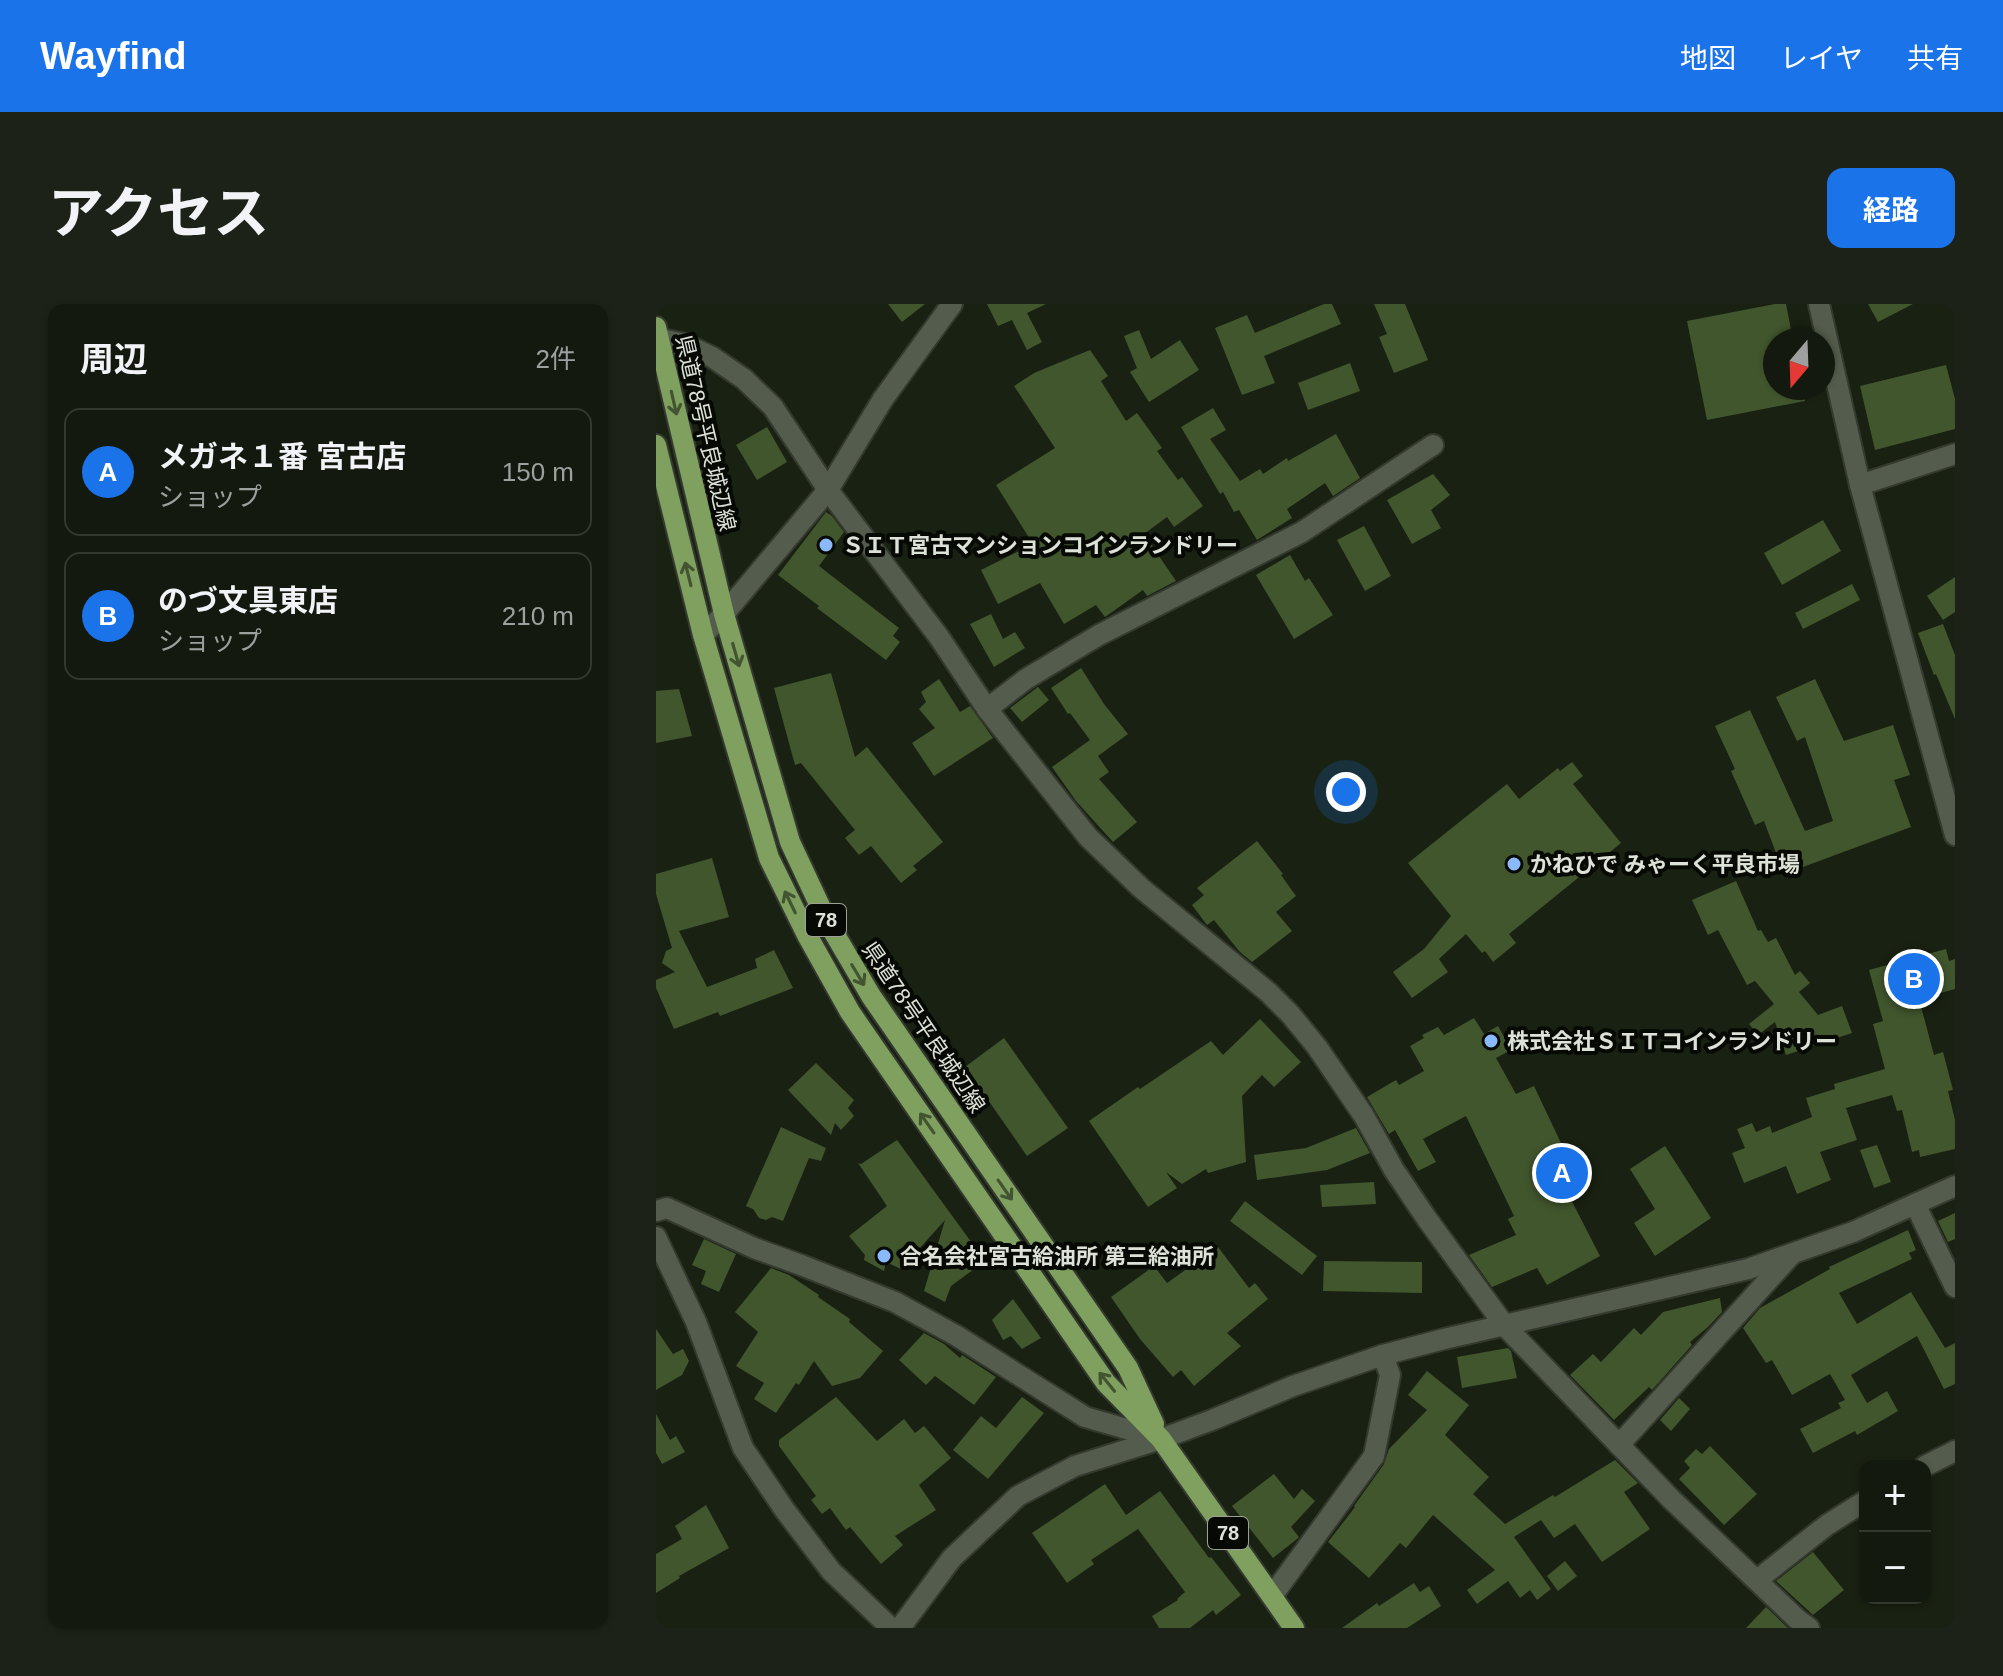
<!DOCTYPE html>
<html lang="ja">
<meta charset="utf-8">
<style>
:root{--surface:#13190e;--page:#1c2217;--text:#f1f3f6;--muted:#9da09e;--line:#32382e;--accent:#1a73e8}
body{margin:0;font-family:Arial,"Noto Sans JP",sans-serif;background:var(--page);color:var(--text)}
.controls{position:absolute;right:24px;bottom:24px;display:grid;overflow:hidden;border-radius:16px;box-shadow:0 2px 6px #0004}
.controls button{width:72px;height:72px;display:grid;place-items:center;padding:0;border:0;border-bottom:2px solid var(--line);background:var(--surface);color:var(--text);font:40px sans-serif}
.compass{position:absolute;left:1107px;top:24px;width:72px;height:72px;border-radius:50%;background:var(--surface);box-shadow:0 2px 6px #0004;rotate:199deg}
.you{position:absolute;left:690px;top:488px;width:28px;height:28px;margin:-20px;border:6px solid #fff;border-radius:50%;background:#1a73e8;box-shadow:0 0 0 12px #1a73e833}
.badge{display:grid;place-items:center;width:52px;height:52px;border-radius:50%;background:var(--accent);color:#fff;font-size:26px;font-weight:700}
.pin{position:absolute;translate:-50% -50%;border:4px solid #fff;box-shadow:0 2px 8px #0006}
.list{margin:0;padding:0;list-style:none}
h2{display:flex;justify-content:space-between;align-items:center;height:104px;margin:0;padding:0 32px;font-size:34px}
h2 small{font-size:26px;font-weight:400;color:var(--muted)}
.list li{display:grid;grid-template-columns:52px 1fr auto;gap:24px;align-items:center;box-sizing:border-box;height:128px;margin:0 16px 16px;padding:0 16px;border:2px solid var(--line);border-radius:16px}
.list b{display:block;font-size:30px;white-space:nowrap}
.list p{margin:0;font-size:26px;white-space:nowrap;color:var(--muted)}
.list em{font-size:26px;font-style:normal;color:var(--muted)}
.map{position:relative;flex:none;width:1299px;height:1324px;overflow:hidden;border-radius:16px}
header{display:flex;align-items:center;gap:48px;box-sizing:border-box;height:112px;padding:0 40px;background:var(--accent);color:#fff}
header strong{font-size:38px}
nav{display:flex;gap:44px;margin-inline-start:auto;font-size:28px}
.intro{display:flex;align-items:center;justify-content:space-between;box-sizing:border-box;height:192px;padding:0 48px}
h1{margin:0;font-size:56px}
.button{padding:20px 36px;border-radius:16px;background:var(--accent);color:#fff;font-size:28px;font-weight:700}
main{display:flex;gap:48px;padding:0 48px}
aside{flex:1;background:var(--surface);border-radius:16px;box-shadow:0 2px 6px #0004}
.map>svg:first-child{display:block}
.building{fill:#41562d}
.lines{fill:none;stroke-linecap:round;stroke-linejoin:round}
.minor-casing{stroke:#353a30;stroke-width:24}
.major-casing{stroke:#353a30;stroke-width:24}
.minor{stroke:#545d4d;stroke-width:20}
.major{stroke:#7fa05e;stroke-width:20}
.oneway{stroke:#425431}
.poi-dot{fill:#8bbafc;stroke:#060904;stroke-width:3}
.labels{text-anchor:middle;stroke-width:8;stroke-linejoin:round;paint-order:stroke}
.shield{fill:#060904;stroke:#9ca198;stroke-width:2}
.shield-label{font-size:20px;font-weight:bold;fill:#dde2d8}
.street-label{font-size:22px;fill:#dde2d8;stroke:#060904}
.poi-label{font-size:22px;font-weight:bold;fill:#dde2d8;stroke:#060904;text-anchor:start}
</style>
<header>
<strong>Wayfind</strong>
<nav><a>地図</a><a>レイヤ</a><a>共有</a></nav>
</header>
<div class="intro"><h1>アクセス</h1><a class="button">経路</a></div>
<main>
<aside>
<h2>周辺<small>2件</small></h2>
<ul class="list">
<li><span class="badge">A</span><div><b>メガネ１番 宮古店</b><p>ショップ</p></div><em>150 m</em></li>
<li><span class="badge">B</span><div><b>のづ文具東店</b><p>ショップ</p></div><em>210 m</em></li>
</ul>
</aside>
<div class="map">
<svg width="1299" height="1324" viewBox="0 0 1299 1324">
<rect width="100%" height="100%" fill="#192112"/>
<g class="building">
<path d="M232 0H269L246 18Z"/>
<path d="M331 0H390L371 9 386 38 371 46 356 16 342 22Z"/>
<path d="M668 0H676L685 20 608 52 619 79 586 91 559 24 591 11 599 29Z"/>
<path d="M718 0H749L772 56 738 69 723 33 731 30Z"/>
<path d="M1119 0H1130L1137 36H1119V84H1147L1149 97 1051 116 1031 17Z"/>
<path d="M1212 0H1257L1222 18Z"/>
<path d="M483 26 495 55 524 36 543 66 493 98 474 68 481 64 468 32Z"/>
<path d="M434 46 452 72 445 77 470 117 481 109 506 144 501 147 522 176 526 173 547 202 518 223 511 213 488 230 520 277 491 292 487 286 449 313 440 301 408 320 384 279 342 300 325 266 377 240 340 181 399 144 358 82 378 69Z"/>
<path d="M694 59 704 87 652 106 642 79Z"/>
<path d="M1290 61 1299 95V125L1219 146 1204 82Z"/>
<path d="M557 104 570 126 554 135 584 177 604 165 607 170 631 154 632 157 680 130 704 174 677 192 669 179 631 205 636 214 601 236 583 206 578 208 567 188 564 190 525 123Z"/>
<path d="M111 123 131 158 101 176 80 141Z"/>
<path d="M777 170 794 191 775 206 785 224 756 240 731 196Z"/>
<path d="M170 208 176 212 188 228 163 262 243 324 237 332 244 338 230 356 161 304 163 302 122 271Z"/>
<path d="M1167 216 1185 247 1126 281 1108 249Z"/>
<path d="M708 222 735 272 709 287 681 236Z"/>
<path d="M634 251 649 277 653 274 677 311 638 335 600 271Z"/>
<path d="M1299 273V308L1287 316 1271 292Z"/>
<path d="M1196 280 1204 296 1147 325 1139 309Z"/>
<path d="M335 310 347 335 359 328 369 344 338 363 314 320Z"/>
<path d="M1287 320 1299 351V415L1280 370 1278 371 1262 329Z"/>
<path d="M425 364 448 400 472 430 442 452 453 468 443 475 481 518 457 538 420 497 396 463 434 436 414 409 412 410 395 384Z"/>
<path d="M175 369 199 453 211 443 287 538 257 562 261 566 245 579 215 542 203 551 189 534 199 526 145 459 139 461 118 384Z"/>
<path d="M283 375 304 408 314 402 337 434 278 472 256 439 279 424 263 405 270 398 265 388Z"/>
<path d="M1159 375 1188 437 1237 421 1254 471 1238 476 1255 523 1128 570 1108 517 1099 521 1075 467 1079 465 1059 422 1094 406 1149 527 1177 517 1149 433 1141 437 1120 393Z"/>
<path d="M382 383 393 396 366 418 354 404Z"/>
<path d="M23 385 36 432 0 439V387Z"/>
<path d="M916 458 927 472 917 480 965 539 853 630 860 639 837 658 829 647 826 649 810 630 783 655 792 668 756 694 737 668 768 645 795 612 752 559 851 480 863 495 902 464 904 467Z"/>
<path d="M601 537 627 570 625 571 640 592 620 608 636 627 596 658 583 647 558 616 551 621 536 601 548 591 541 584Z"/>
<path d="M56 554 73 613 23 627 51 683 101 664 99 655 118 646 137 684 64 712 62 708 18 725 0 684V676L19 668 6 659 10 647 16 644 0 590V570Z"/>
<path d="M1080 577 1102 627 1105 626 1112 638 1120 634 1139 671 1144 667 1154 679 1143 688 1162 711 1186 702 1196 729 1130 751 1119 718 1102 731 1093 720 1118 700 1099 677 1091 681 1062 626 1052 631 1036 596Z"/>
<path d="M1290 645 1293 657 1299 655V685L1263 695 1278 751 1287 748 1297 786 1292 787 1299 816V845L1264 853 1263 846 1256 848 1246 806 1241 807 1236 791 1190 804 1201 836 1164 848 1175 876 1141 890 1130 862 1088 879 1076 849 1089 844 1081 825 1096 819 1100 828 1114 822 1116 829 1156 813 1150 794 1179 785 1178 780 1229 765 1217 720 1227 717 1213 666Z"/>
<path d="M818 714 828 730 842 722 855 746 840 754 860 790 878 782 922 875 908 882 944 952 891 981 881 964 836 983 813 951 860 931 852 915 858 912 810 812 767 835 780 858 762 867 739 826 733 830 711 793 740 776 743 781 768 767 754 742 768 734 766 731 782 723 788 731Z"/>
<path d="M604 715 645 758 618 783 606 771 586 792 590 858 552 869 550 865 526 880 510 868 521 884 492 903 433 817 482 783 484 785 555 737 567 751Z"/>
<path d="M348 734 412 824 371 852 309 763Z"/>
<path d="M160 759 198 796 192 804 198 812 185 826 179 819 175 831 132 786Z"/>
<path d="M125 823 170 844 165 857 153 854 127 917 116 913 110 916 103 914 97 905 90 902Z"/>
<path d="M700 824 714 849 671 866 601 876 598 851 650 844Z"/>
<path d="M241 836 329 957 295 982 289 998 268 987 289 916 245 965 230 958 228 967 208 956 209 951 193 932 231 902 202 859 205 860Z"/>
<path d="M1221 841 1235 878 1218 884 1204 846Z"/>
<path d="M1009 842 1055 914 999 952 978 919 999 905 974 865Z"/>
<path d="M718 878 720 900 666 903 664 881Z"/>
<path d="M589 897 661 952 646 971 574 917Z"/>
<path d="M1299 909V935L1292 938 1282 917Z"/>
<path d="M1252 926 1260 946 1253 949 1256 955 1183 989 1201 1020 1255 988 1289 1044 1299 1039V1080L1288 1085 1261 1032 1195 1071 1211 1099 1231 1087 1242 1107 1201 1131 1199 1127 1157 1149 1144 1125 1185 1104 1182 1099 1189 1096 1174 1070 1136 1091 1116 1056 1110 1059 1087 1024 1104 1004 1174 965 1173 963Z"/>
<path d="M48 935 80 950 63 988 45 980 50 967 36 961Z"/>
<path d="M562 943 593 984 599 979 612 995 571 1029 585 1042 538 1082 525 1066 517 1073 484 1035 455 993 498 962 511 979Z"/>
<path d="M668 957 766 958V989L667 987Z"/>
<path d="M115 964 133 971 163 991 162 993 194 1015 193 1018 227 1047 204 1074 176 1082 158 1057 143 1081 140 1079 120 1109 98 1095 108 1079 80 1062 102 1028 79 1008Z"/>
<path d="M1064 994 1066 1008 1052 1023 1034 1038 1036 1041 996 1086 993 1083 958 1116 914 1071 937 1050 945 1058 978 1024 985 1031 1007 1008Z"/>
<path d="M357 995 385 1034 366 1045 355 1032 347 1036 336 1016Z"/>
<path d="M0 1025 17 1050 27 1045 33 1057 26 1071 0 1086Z"/>
<path d="M268 1029 288 1040 304 1054 306 1051 340 1073 318 1101 279 1072 270 1081 243 1056Z"/>
<path d="M852 1044 855 1047 861 1074 806 1084 801 1053Z"/>
<path d="M771 1067 813 1101 789 1131 833 1173 817 1190 849 1220 897 1191 899 1193 959 1156 982 1179 968 1188 994 1225 946 1258 919 1220 898 1234 885 1216 858 1233 895 1285 881 1296 874 1286 864 1294 852 1277 821 1300 811 1286 839 1266 777 1211 750 1244 744 1239 713 1274 672 1238 699 1203 698 1202 728 1160 733 1145 771 1106 752 1091Z"/>
<path d="M180 1093 221 1137 248 1115 259 1129 268 1122 295 1154 263 1181 280 1206 239 1232 247 1241 225 1260 194 1223 190 1226 174 1204 166 1210 155 1196 160 1192 123 1142V1136Z"/>
<path d="M366 1093 388 1109 332 1175 297 1146 325 1112 340 1124Z"/>
<path d="M1023 1094 1034 1105 1015 1127 1004 1116Z"/>
<path d="M0 1110 14 1136 20 1132 29 1148 6 1160 0 1149Z"/>
<path d="M1054 1142 1101 1190 1068 1221 1023 1175 1034 1164 1028 1157 1040 1145 1046 1150Z"/>
<path d="M618 1170 638 1195 646 1185 659 1197 635 1223 643 1233 641 1235 617 1254 576 1202Z"/>
<path d="M449 1180 470 1211 504 1187 553 1254 555 1253 585 1291 560 1311 557 1306 534 1324H503L496 1312 522 1296 521 1295 529 1288 482 1225 435 1256 438 1260 411 1279 376 1229Z"/>
<path d="M50 1201 73 1244 23 1272 24 1274 0 1289V1250L26 1235 19 1222Z"/>
<path d="M1157 1248 1188 1286 1157 1311 1120 1277Z"/>
<path d="M909 1257 921 1272 902 1287 891 1272Z"/>
<path d="M758 1279 764 1288 773 1282 785 1302 751 1324H686L721 1299 723 1302Z"/>
<path d="M1110 1303 1132 1324H1090Z"/>
</g>
<g class="lines">
<g class="minor-casing">
<g id="minor">
<path d="M1163 0 1204 181 1299 531"/>
<path d="M0 34 29 40 56 53 88 75 117 103 172 186 283 333 331 405 432 533 485 584 612 688 634 710 661 743 708 812 738 866 771 915 849 1022 1015 1195 1141 1315 1153 1324"/>
<path d="M1204 181 1299 150"/>
<path d="M47 331 68 310 172 186 227 95 296 0"/>
<path d="M331 405 370 375 443 331 646 228 777 141"/>
<path d="M1259 900 1299 983"/>
<path d="M0 907 11 904 98 944 145 961 239 998 301 1032 429 1113 505 1135"/>
<path d="M0 933 40 1018 87 1144 128 1205 175 1267 235 1324"/>
<path d="M963 1141 1135 951"/>
<path d="M1269 1162 1299 1147"/>
<path d="M1101 1276 1171 1221 1209 1197"/>
<path d="M616 1292 718 1152 734 1071 727 1051"/>
<path d="M244 1324 296 1254 362 1192 419 1162 505 1135 556 1116 637 1082 727 1051 788 1035 1092 965 1197 928 1299 882"/>
</g>
</g>
<g class="major-casing">
<g id="major">
<path d="M0 23 68 310 134 538 171 617 215 692 472 1064 498 1120"/>
<path d="M0 141 47 331 113 554 151 631 194 708 450 1079 505 1135 638 1324"/>
</g>
</g>
<use href="#minor" class="minor"/>
<use href="#major" class="major"/>
</g>
<defs><path id="oneway-shaft" d="M-6 0H5M1.5-3L5.5 0L1.5 3" fill="none" stroke-width="1.6" stroke-linecap="round" stroke-linejoin="round" transform="scale(2)"/></defs>
<g class="oneway">
<use href="#oneway-shaft" transform="translate(18 99) rotate(77)"/>
<use href="#oneway-shaft" transform="translate(32 270) rotate(-104)"/>
<use href="#oneway-shaft" transform="translate(80 351) rotate(74)"/>
<use href="#oneway-shaft" transform="translate(134 598) rotate(-116)"/>
<use href="#oneway-shaft" transform="translate(202 671) rotate(59)"/>
<use href="#oneway-shaft" transform="translate(271 819) rotate(-125)"/>
<use href="#oneway-shaft" transform="translate(349 886) rotate(55)"/>
<use href="#oneway-shaft" transform="translate(451 1078) rotate(-129)"/>
</g>
<g class="poi-dot">
<circle cx="170" cy="241" r="8"/>
<circle cx="858" cy="560" r="8"/>
<circle cx="835" cy="737" r="8"/>
<circle cx="228" cy="952" r="8"/>
</g>
<g class="labels">
<g class="shield">
<rect x="150" y="600" width="40" height="32" rx="6"/>
<rect x="552" y="1213" width="40" height="32" rx="6"/>
</g>
<g class="shield-label">
<text x="170" y="623">78</text>
<text x="572" y="1236">78</text>
</g>
<g class="street-label">
<text transform="translate(50 129) rotate(77)" y="8">県道78号平良城辺線</text>
<text transform="translate(268 723) rotate(56)" y="8">県道78号平良城辺線</text>
</g>
<g class="poi-label">
<text x="186" y="249">ＳＩＴ宮古マンションコインランドリー</text>
<text x="874" y="568">かねひで みゃーく平良市場</text>
<text x="851" y="745">株式会社ＳＩＴコインランドリー</text>
<text x="244" y="960">合名会社宮古給油所 第三給油所</text>
</g>
</g>
</svg>
<div class="controls">
<button>+</button>
<button>−</button>
</div>
<svg class="compass" viewBox="-18 -18 36 36"><path d="M0-13l5 13h-10z" fill="#e53935"/><path d="M0 13l5-13h-10z" fill="#9da09e"/></svg>
<div class="you"></div>
<div class="pin badge" style="left:906px;top:869px">A</div>
<div class="pin badge" style="left:1258px;top:675px">B</div>
</div>
</main>
